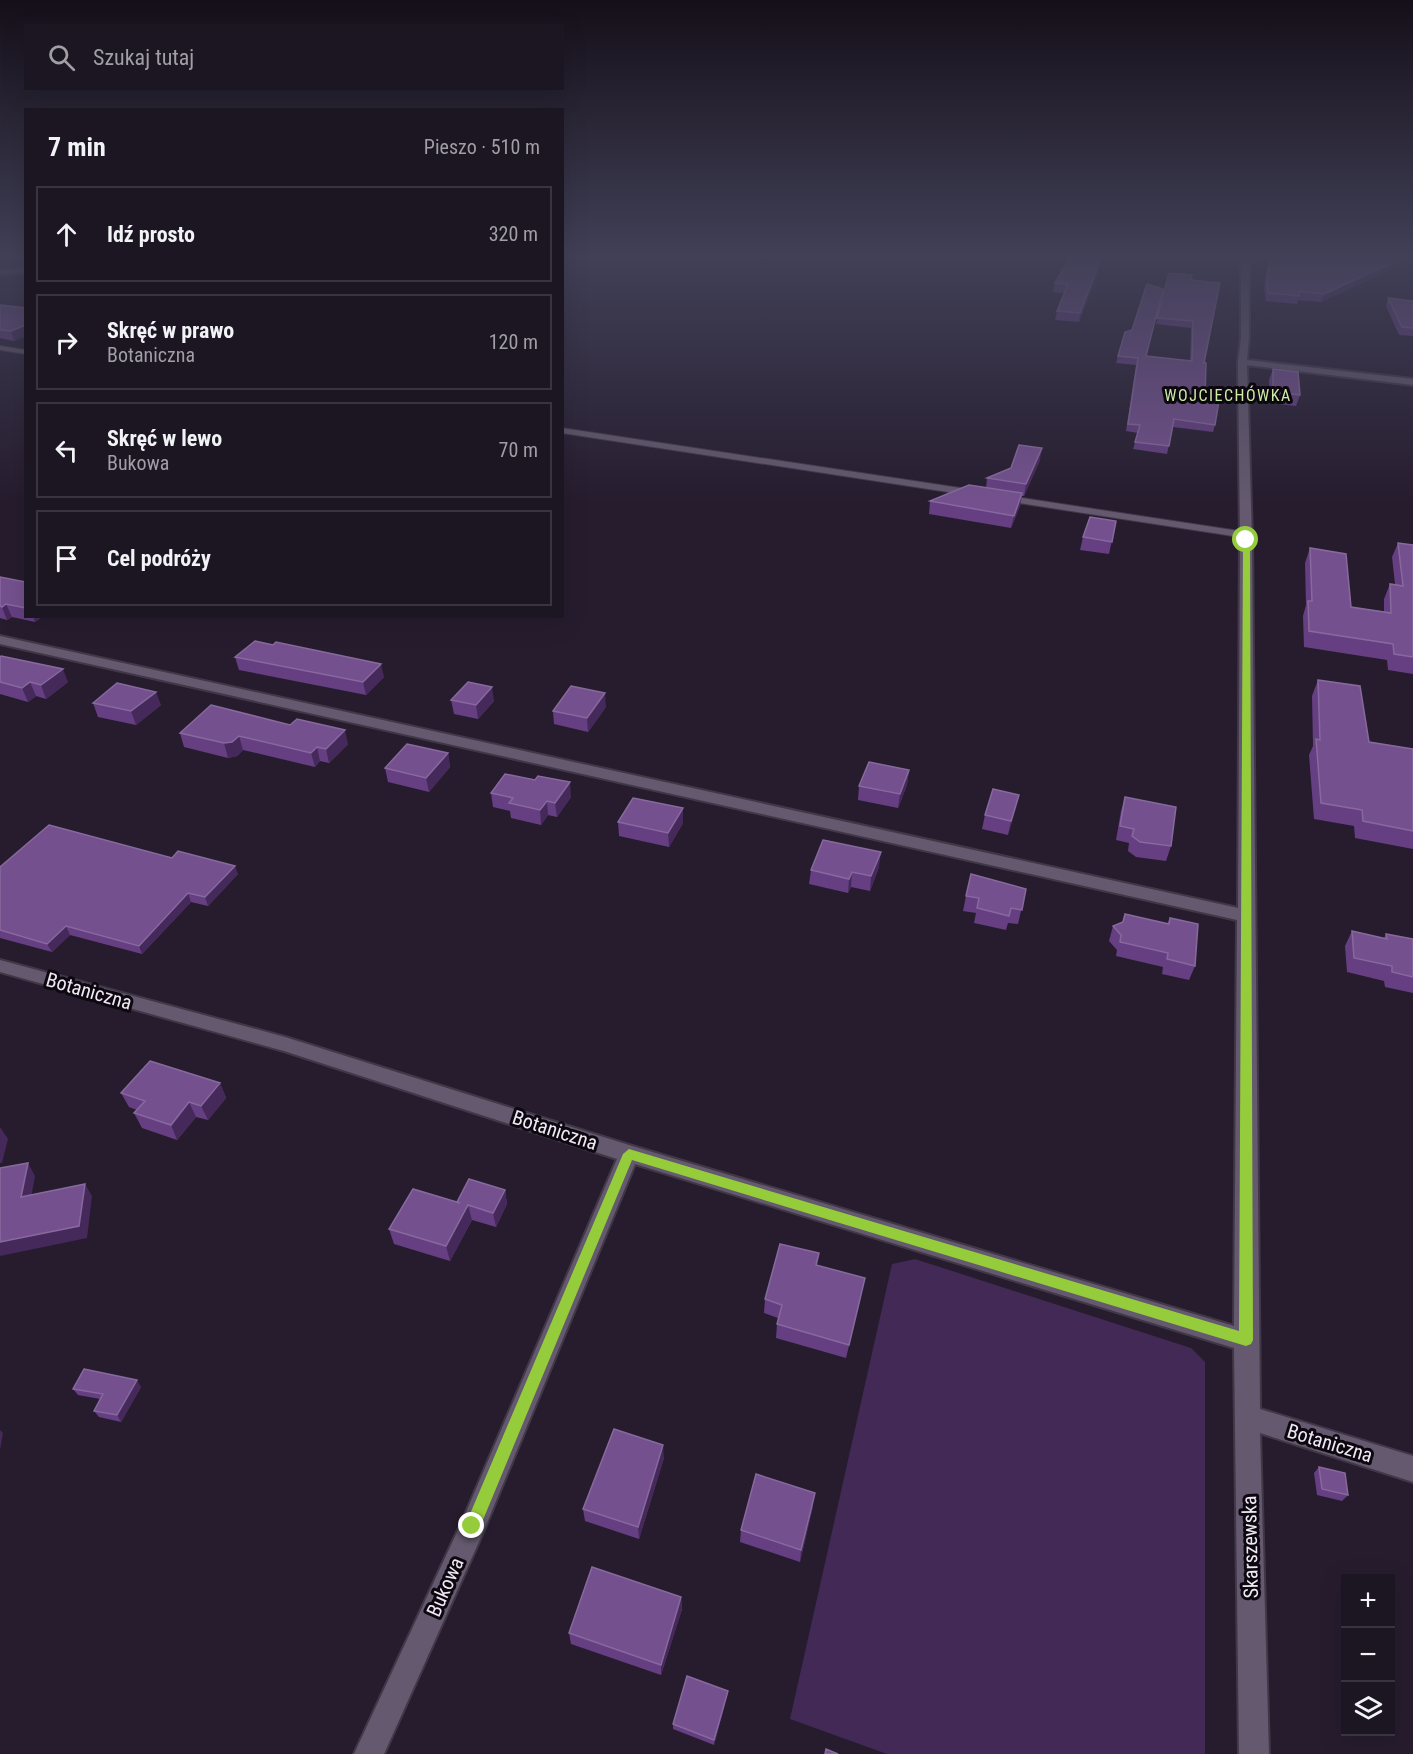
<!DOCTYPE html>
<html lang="pl">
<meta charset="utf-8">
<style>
:root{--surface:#1c1522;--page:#29222f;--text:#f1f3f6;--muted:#a09fa5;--line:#3a3440}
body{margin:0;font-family:"Roboto Condensed",sans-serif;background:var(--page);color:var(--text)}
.controls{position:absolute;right:18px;bottom:18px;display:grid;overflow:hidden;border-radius:0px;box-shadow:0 6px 24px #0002}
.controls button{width:54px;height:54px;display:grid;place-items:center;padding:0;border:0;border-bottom:2px solid var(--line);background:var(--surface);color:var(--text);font:30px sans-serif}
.stop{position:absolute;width:18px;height:18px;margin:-14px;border:4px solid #95cc3b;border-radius:50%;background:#fff}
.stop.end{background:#95cc3b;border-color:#fff;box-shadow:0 2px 6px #0008}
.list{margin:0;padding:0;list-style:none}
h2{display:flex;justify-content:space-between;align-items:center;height:78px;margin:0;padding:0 24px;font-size:26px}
h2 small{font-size:20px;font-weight:400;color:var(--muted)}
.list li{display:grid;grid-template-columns:39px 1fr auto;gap:18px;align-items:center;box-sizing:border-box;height:96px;margin:0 12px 12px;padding:0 12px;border:2px solid var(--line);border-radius:0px}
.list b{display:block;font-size:22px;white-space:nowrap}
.list p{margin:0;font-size:20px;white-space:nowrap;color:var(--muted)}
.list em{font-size:20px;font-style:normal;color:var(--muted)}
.icon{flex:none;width:33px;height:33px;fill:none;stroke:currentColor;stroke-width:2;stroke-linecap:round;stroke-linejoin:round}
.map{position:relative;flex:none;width:1413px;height:1754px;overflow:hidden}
.search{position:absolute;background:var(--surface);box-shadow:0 6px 24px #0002;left:24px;top:24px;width:540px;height:66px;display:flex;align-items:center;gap:15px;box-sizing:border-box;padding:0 21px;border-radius:0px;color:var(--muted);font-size:22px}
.panel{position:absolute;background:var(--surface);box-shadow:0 6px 24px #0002;left:24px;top:108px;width:540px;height:510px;border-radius:0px}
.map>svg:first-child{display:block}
.green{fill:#422956}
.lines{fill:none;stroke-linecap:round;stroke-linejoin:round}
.service-casing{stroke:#403847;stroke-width:2}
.minor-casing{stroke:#403847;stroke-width:4}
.service{fill:#64596e;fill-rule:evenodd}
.minor{fill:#64596e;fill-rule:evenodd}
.wall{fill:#653f82}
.shaded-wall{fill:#46295b}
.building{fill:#74518e;stroke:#87699e;stroke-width:1.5}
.route{fill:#95cc3b}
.labels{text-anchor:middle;stroke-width:6;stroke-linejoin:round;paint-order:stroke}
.far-quarter-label{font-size:16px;letter-spacing:1.5px;fill:#cceda6;stroke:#0d0810}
.near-street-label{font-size:20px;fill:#efe9f5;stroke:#0d0810}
</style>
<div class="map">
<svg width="1413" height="1754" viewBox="0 0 1413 1754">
<rect width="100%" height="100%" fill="#261c2e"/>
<path class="green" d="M915 1259 1191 1348 1205 1362V1754H887L790 1719 892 1264Z"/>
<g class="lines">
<g class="service-casing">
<g id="service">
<path d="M0 346 26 350V354L0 350Z"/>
<path d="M562 428 974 490 978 493 974 496 562 433Z"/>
<path d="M1002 495 1246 532 1251 535 1246 538 999 500 998 498Z"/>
</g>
</g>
<g class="minor-casing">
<g id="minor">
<path d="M1241 256H1249V337L1247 360 1413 379V385L1247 365 1252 540 1260 1409 1413 1456V1482L1260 1433 1269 1754H1239L1234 1348 635 1164 482 1535 384 1754H354L464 1517 617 1159 284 1051 0 972V960L285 1037 629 1145 1234 1326 1237 920 0 644V636L1238 908 1240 540 1238 362 1241 337Z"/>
<path d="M26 268V272L0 275V271Z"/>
</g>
</g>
<use href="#service" class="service"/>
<use href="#minor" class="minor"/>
</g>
<g class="wall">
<path d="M1104 256 1079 322 1055 320 1057 311 1064 293 1053 292 1055 283Z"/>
<path d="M1269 256H1412L1410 261 1321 302 1298 300 1297 304 1266 301 1264 289Z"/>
<path d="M1169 273 1191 280 1204 363 1205 400 1215 425 1213 432 1173 427 1167 454 1133 449 1138 433 1126 431 1136 365 1116 363 1118 356 1132 330 1146 356 1190 361 1191 328 1156 324Z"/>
<path d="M1388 298 1413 301V336L1399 335 1386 306Z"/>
<path d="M0 305 26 308V336L14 341 0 338Z"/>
<path d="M1273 369 1300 395 1296 406 1270 403 1269 380Z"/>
<path d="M1040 460 1024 496H1022L1020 506 1011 528 929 514 930 501 986 488 987 478Z"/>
<path d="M1116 521 1109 554 1080 550 1083 537Z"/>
<path d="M1398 543 1413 545V674L1388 670 1387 660 1304 647 1303 616 1306 605 1305 563 1310 548 1351 607 1384 612V599L1390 584H1395L1392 557Z"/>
<path d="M0 577 26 582V616H43L35 622 12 617 7 620 0 618Z"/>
<path d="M273 645 384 677 366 695 239 670 235 657Z"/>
<path d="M0 657 68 682 46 699 36 696 28 702 0 694Z"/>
<path d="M1318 680 1369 742 1413 749V849L1355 838 1354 826 1314 819 1309 755 1313 746 1312 696Z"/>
<path d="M451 700 494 701 478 719 454 714Z"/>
<path d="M93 703 161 705 136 725 98 717Z"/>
<path d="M211 705 348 744 329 763 320 761 315 767 243 750 237 756 228 758 184 747 180 733Z"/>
<path d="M606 707 588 732 554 724 553 711Z"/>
<path d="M448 753 450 767 429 792 388 782 385 768Z"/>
<path d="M909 770 907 785 898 808 858 800 859 786Z"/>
<path d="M491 793 571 797 557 817 548 815 541 825 511 818 510 811 493 807Z"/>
<path d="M1019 795 1008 835 982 829 985 815Z"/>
<path d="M1125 797 1171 846 1166 861 1136 857 1128 851 1129 843 1116 840 1121 811Z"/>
<path d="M618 822 683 823 669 847 619 836Z"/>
<path d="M0 867 238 874 208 906 191 902 142 954 70 935 52 952 0 938Z"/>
<path d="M879 867 870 891 851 887 848 893 809 884 811 870Z"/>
<path d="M1026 889 1018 924 1008 923 1006 930 974 923 976 913 963 911 966 896Z"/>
<path d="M1125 914 1167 924 1170 918 1195 966 1189 980 1162 974 1163 967 1116 956 1117 950 1109 941 1113 926 1122 923Z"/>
<path d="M1352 931 1384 938 1386 934 1413 939V993L1385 987 1384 981 1347 972 1345 946Z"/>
<path d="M220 1083 226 1098 208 1120 196 1117 177 1140 142 1128 134 1113 137 1110 129 1107 121 1093Z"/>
<path d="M505 1190 507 1204 496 1227 472 1220 450 1261 394 1244 389 1229 457 1202Z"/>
<path d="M819 1253 817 1265 862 1292 846 1358 776 1338 777 1324 778 1318 764 1313 765 1299Z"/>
<path d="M141 1387 121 1422 99 1417 94 1411 100 1399 78 1395 73 1389Z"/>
<path d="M664 1458 639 1539 585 1521 583 1509Z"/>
<path d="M1319 1467 1348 1495 1342 1501 1317 1495 1314 1473Z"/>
<path d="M813 1506 800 1562 740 1542 741 1530Z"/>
<path d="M681 1597 682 1609 661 1675 571 1644 569 1633Z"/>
<path d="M728 1691 727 1696 714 1745 673 1729V1724Z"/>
</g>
<g class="shaded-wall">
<path d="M1102 256H1104L1079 322 1080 313Z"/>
<path d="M1408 256H1412L1410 261 1321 302 1324 294Z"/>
<path d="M26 325V336L14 341 11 331Z"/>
<path d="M1042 448 1040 460 1024 496 1026 484Z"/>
<path d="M1022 493 1020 506 1011 528 1014 516Z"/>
<path d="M6 604 12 617 7 620 2 607Z"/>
<path d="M33 616H43L35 622Z"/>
<path d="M381 664 384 677 366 695 363 682Z"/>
<path d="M63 669 68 682 46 699 41 685Z"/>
<path d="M30 682 36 696 28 702 22 688Z"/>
<path d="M492 687 494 701 478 719 476 705Z"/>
<path d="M156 692 161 705 136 725 131 711Z"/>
<path d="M605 693 606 707 588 732 587 718Z"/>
<path d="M345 730 348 744 329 763 326 749Z"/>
<path d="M239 736 243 750 237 756 228 758 224 743Z"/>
<path d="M317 747 320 761 315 767 311 753Z"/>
<path d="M448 753 450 767 429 792 426 778Z"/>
<path d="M909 770 907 785 898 808 900 794Z"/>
<path d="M570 782 571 797 557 817 555 803Z"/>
<path d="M1019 795 1016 809 1008 835 1011 821Z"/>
<path d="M547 801 548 815 541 825 540 810Z"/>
<path d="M683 808V823L669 847 668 833Z"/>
<path d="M881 852 879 867 870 891 871 876Z"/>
<path d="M235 866 238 874 208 906 205 897Z"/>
<path d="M852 872 851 887 848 893 849 879Z"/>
<path d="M188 893 191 902 142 954 139 946Z"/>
<path d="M66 926 70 935 52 952 47 944Z"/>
<path d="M220 1083 226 1098 208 1120 201 1106Z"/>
<path d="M189 1102 196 1117 177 1140 171 1125Z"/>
<path d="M0 1127 8 1139 2 1163H0Z"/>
<path d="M28 1163 35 1176 29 1209 21 1197Z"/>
<path d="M85 1184 92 1196 87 1238 0 1256V1242Z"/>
<path d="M505 1190 507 1204 496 1227 493 1213Z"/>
<path d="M468 1205 472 1220 450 1261 446 1246Z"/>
<path d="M137 1380 141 1387 121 1422 117 1415Z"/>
<path d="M0 1430 3 1433 0 1450Z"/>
<path d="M663 1445 664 1458 639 1539 638 1527Z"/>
<path d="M815 1493 813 1506 800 1562 801 1550Z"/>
<path d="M681 1597 682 1609 661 1675V1665Z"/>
<path d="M728 1691 727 1696 714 1745V1740Z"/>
</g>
<g class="building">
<path d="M1070 256H1102L1080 313 1057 311 1068 284 1055 283Z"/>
<path d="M1270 256H1408L1324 294 1299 291V296L1268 293 1267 281Z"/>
<path d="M1169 273 1192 275 1191 280 1220 283 1204 363H1206L1205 400 1219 401 1215 425 1174 419 1169 446 1135 442 1140 425 1128 424 1138 358 1118 356 1125 332 1132 330 1147 284 1163 289 1146 356 1192 361 1193 321 1157 318Z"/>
<path d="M1388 298 1413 301V328L1402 327Z"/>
<path d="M0 305 26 308V325L11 331 0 330Z"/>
<path d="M1273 369 1298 372 1300 395 1273 392Z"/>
<path d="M1019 445 1042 448 1026 484 987 478 1011 468Z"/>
<path d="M969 485 1022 493 1014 516 930 501Z"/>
<path d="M1090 517 1116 521 1112 542 1083 537Z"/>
<path d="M1398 543 1413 545V657L1394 654 1393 644 1309 631 1308 601H1312L1310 548 1346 554 1351 607 1391 613 1390 584 1403 586Z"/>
<path d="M0 577 26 582V608L6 604 2 607 0 606Z"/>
<path d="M255 641 273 645 276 642 381 664 363 682 235 657Z"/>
<path d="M1 656 63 669 41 685 30 682 22 688 0 682V657Z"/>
<path d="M1318 680 1360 686 1369 742 1413 749V831L1363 821 1362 810 1321 803 1316 739 1320 740Z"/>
<path d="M468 682 492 687 476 705 451 700Z"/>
<path d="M117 683 156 692 131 711 93 703Z"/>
<path d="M571 686 605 693 587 718 553 711Z"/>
<path d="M211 705 290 725 297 719 345 730 326 749 317 747 311 753 239 736 232 742 224 743 180 733Z"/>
<path d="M407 744 448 753 426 778 385 768Z"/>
<path d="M869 762 909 770 900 794 859 786Z"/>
<path d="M505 774 535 780 538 776 570 782 555 803 547 801 540 810 509 803 513 798 491 793Z"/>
<path d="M993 789 1019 795 1011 821 985 815Z"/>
<path d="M1125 797 1176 807 1171 846 1140 842 1132 836 1134 829 1120 826Z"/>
<path d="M633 798 683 808 668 833 618 822Z"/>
<path d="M49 825 172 858 178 851 235 866 205 897 188 893 139 946 66 926 47 944 0 930V867Z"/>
<path d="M823 840 881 852 871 876 852 872 849 879 811 870Z"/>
<path d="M971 874 1026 889 1022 910 1011 908 1009 916 977 908 979 898 966 896Z"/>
<path d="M1125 914 1169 924 1170 918 1198 924 1195 966 1167 959 1168 953 1120 942 1121 935 1113 926 1123 922Z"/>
<path d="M1352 931 1387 939 1386 934 1413 939V977L1392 972V966L1354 958Z"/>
<path d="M150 1061 220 1083 201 1106 189 1102 171 1125 134 1113 145 1101 121 1093Z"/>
<path d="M28 1163 21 1197 85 1184 79 1226 0 1242V1168Z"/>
<path d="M469 1179 505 1190 493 1213 468 1205 446 1246 389 1229 413 1189 460 1203 457 1202Z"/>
<path d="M780 1244 819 1253 816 1265 865 1278 849 1345 777 1324 782 1305 765 1299Z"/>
<path d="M84 1369 137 1380 117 1415 94 1411 103 1394 73 1389Z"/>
<path d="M614 1429 663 1445 638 1527 583 1509Z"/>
<path d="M1319 1467 1345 1473 1348 1495 1322 1489Z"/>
<path d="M756 1474 815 1493 801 1550 741 1530Z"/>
<path d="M592 1567 681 1597 661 1665 569 1633Z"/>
<path d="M687 1676 728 1691 714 1740 673 1724Z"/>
<path d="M826 1749 838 1754H825Z"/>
</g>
<linearGradient id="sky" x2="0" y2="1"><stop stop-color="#150f19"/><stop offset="0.51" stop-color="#414057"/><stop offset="1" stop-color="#414057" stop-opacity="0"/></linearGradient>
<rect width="1413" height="502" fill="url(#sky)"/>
<path class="route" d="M1246 538 1250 540 1253 1340 1251 1344 1246 1346 632 1160 478 1532 472 1534 467 1532 465 1526 467 1521 623 1154 629 1149 1239 1331 1243 540Z"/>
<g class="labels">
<g class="far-quarter-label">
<text x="1228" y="401">WOJCIECHÓWKA</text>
</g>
<g class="near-street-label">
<text transform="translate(89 991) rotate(16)" y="7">Botaniczna</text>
<text transform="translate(555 1130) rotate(18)" y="7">Botaniczna</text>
<text transform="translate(1330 1443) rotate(17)" y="7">Botaniczna</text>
<text transform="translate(1250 1547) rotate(-91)" y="7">Skarszewska</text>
<text transform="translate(445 1587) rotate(-66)" y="7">Bukowa</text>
</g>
</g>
</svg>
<div class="controls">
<button>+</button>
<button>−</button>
<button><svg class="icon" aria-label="layers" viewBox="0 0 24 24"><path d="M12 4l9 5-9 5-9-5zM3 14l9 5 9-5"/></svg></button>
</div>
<div class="stop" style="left:1246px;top:540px"></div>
<div class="stop end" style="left:472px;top:1526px"></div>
<div class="search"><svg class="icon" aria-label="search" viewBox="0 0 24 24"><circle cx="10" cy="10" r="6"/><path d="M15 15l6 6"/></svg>Szukaj tutaj</div>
<section class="panel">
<h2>7 min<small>Pieszo · 510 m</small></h2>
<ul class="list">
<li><svg class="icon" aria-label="ahead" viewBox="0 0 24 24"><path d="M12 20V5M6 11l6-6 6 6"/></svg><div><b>Idź prosto</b></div><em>320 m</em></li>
<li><svg class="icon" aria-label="right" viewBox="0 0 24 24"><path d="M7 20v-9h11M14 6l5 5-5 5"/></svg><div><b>Skręć w prawo</b><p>Botaniczna</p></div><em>120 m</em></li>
<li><svg class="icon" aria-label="left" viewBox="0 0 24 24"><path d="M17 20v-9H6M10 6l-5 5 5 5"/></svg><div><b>Skręć w lewo</b><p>Bukowa</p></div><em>70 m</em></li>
<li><svg class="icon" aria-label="arrive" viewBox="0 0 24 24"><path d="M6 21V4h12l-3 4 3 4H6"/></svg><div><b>Cel podróży</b></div></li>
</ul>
</section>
</div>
